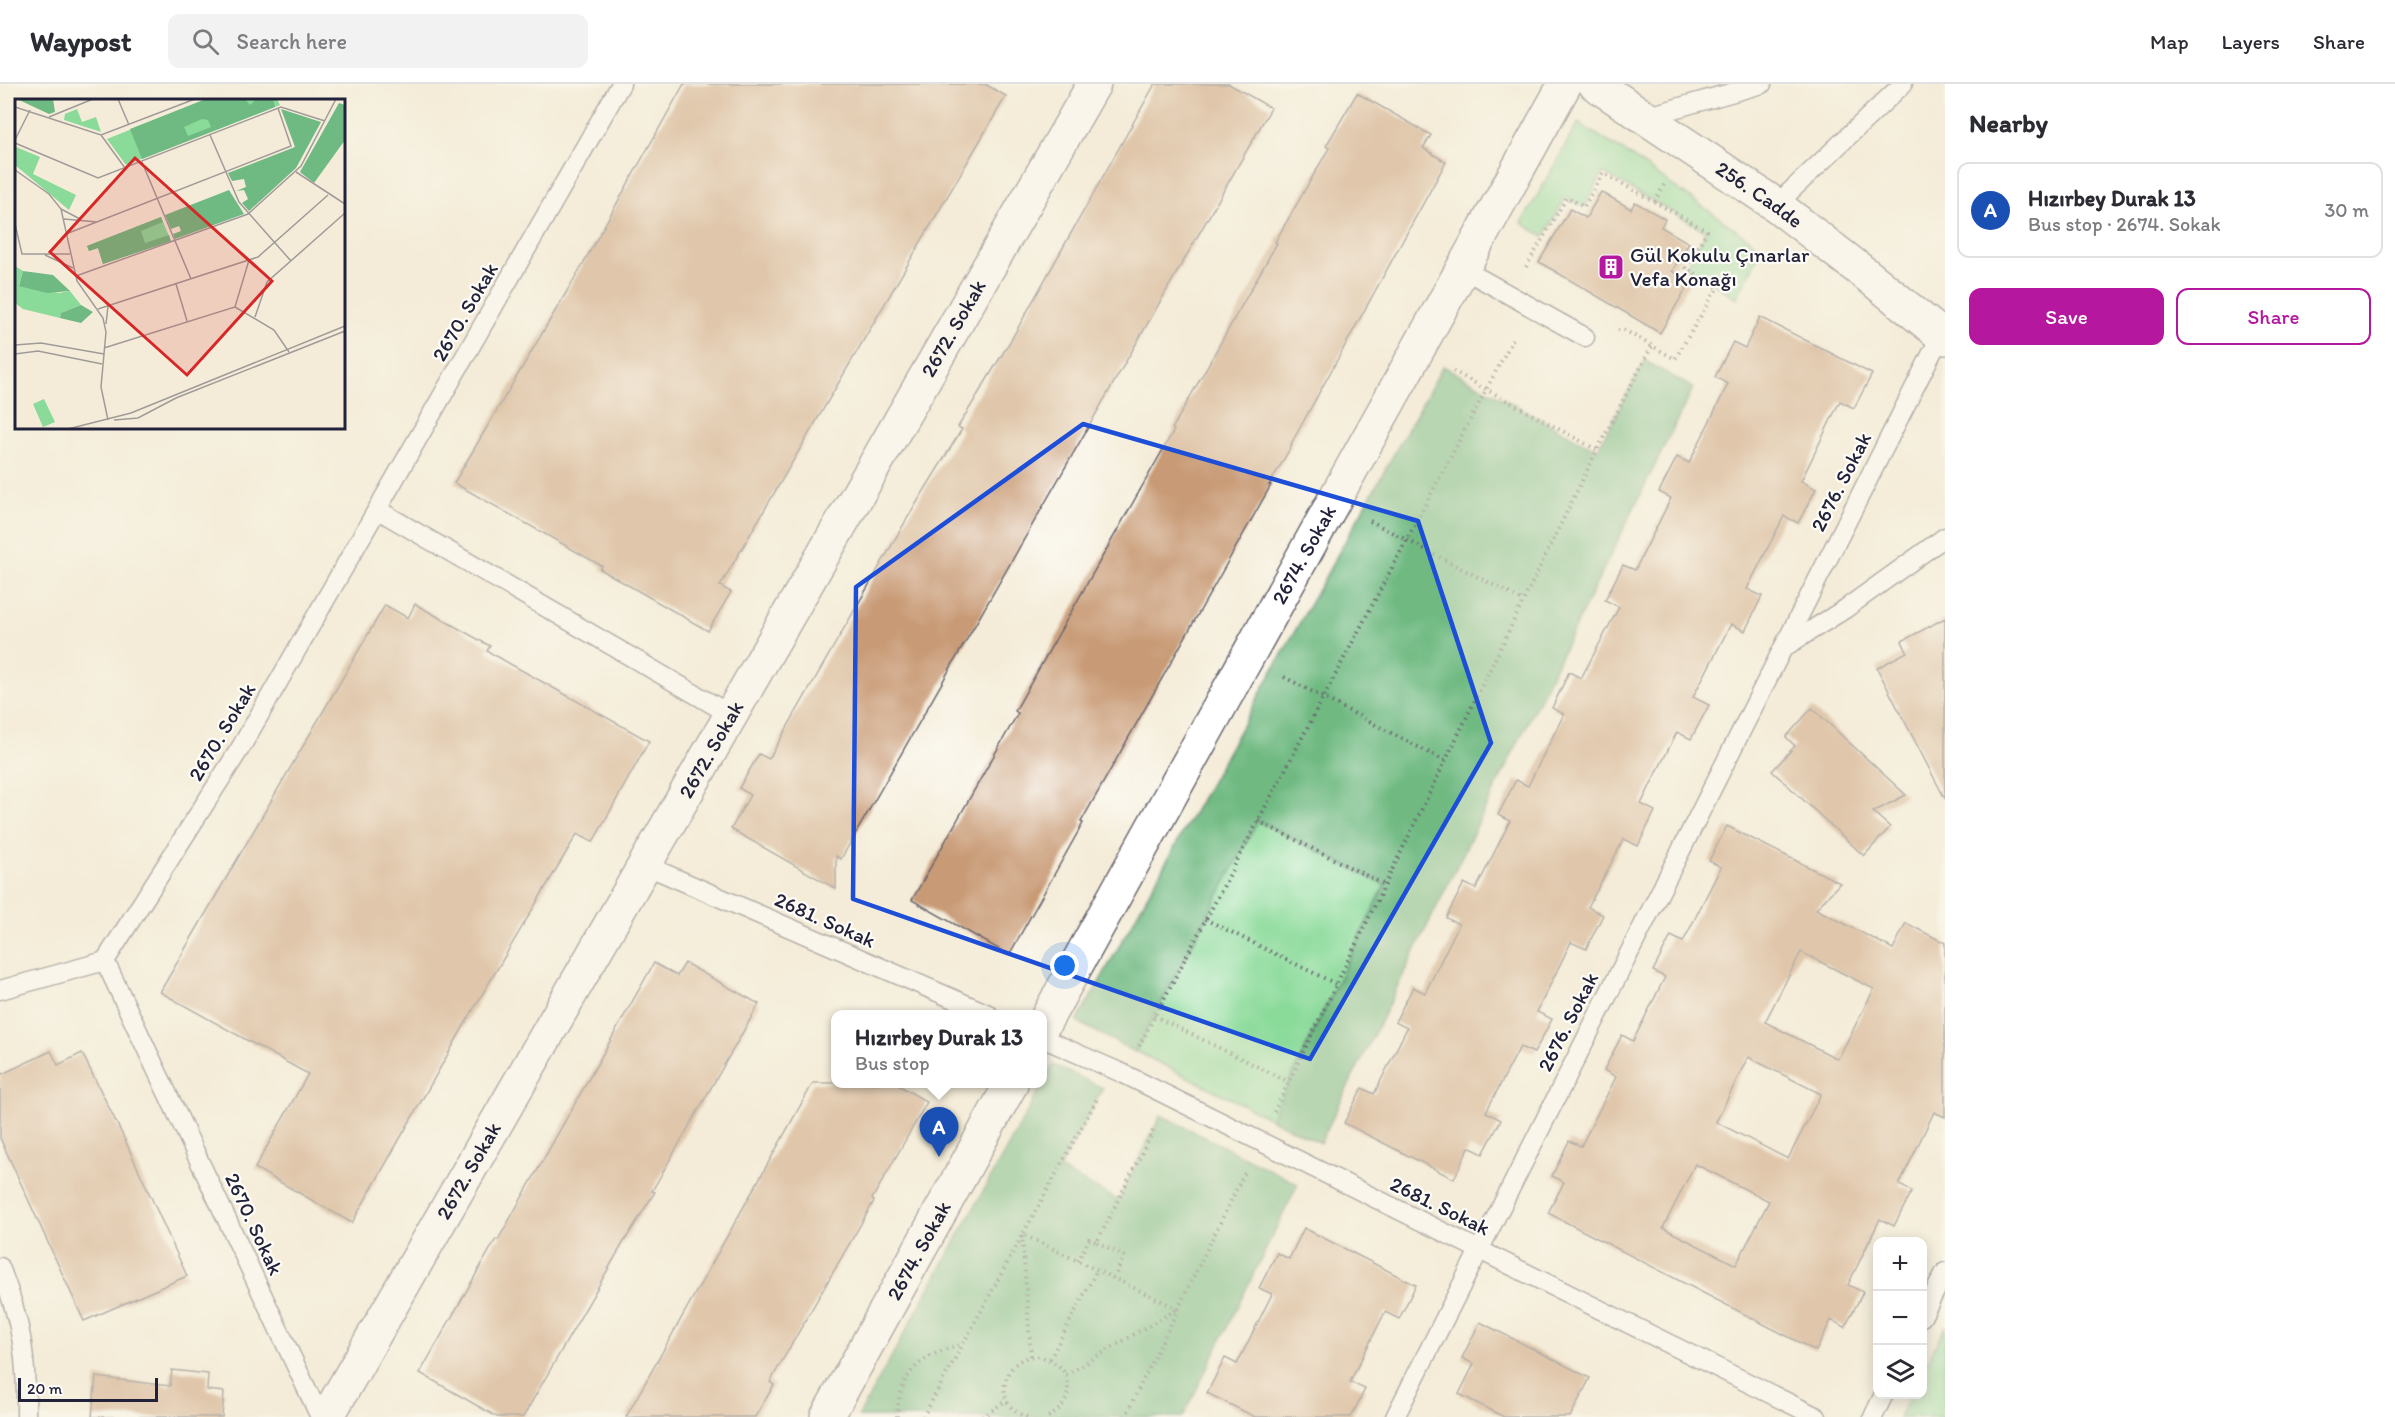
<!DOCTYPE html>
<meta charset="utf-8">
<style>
:root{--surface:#fff;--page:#f2f2f3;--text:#2b2b33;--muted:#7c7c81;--line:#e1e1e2;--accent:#b5179e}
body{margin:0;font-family:Itim,sans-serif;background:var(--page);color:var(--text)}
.controls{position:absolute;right:18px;bottom:18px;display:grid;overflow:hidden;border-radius:12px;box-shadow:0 3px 15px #0003}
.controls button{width:54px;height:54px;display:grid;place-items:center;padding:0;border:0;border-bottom:2px solid var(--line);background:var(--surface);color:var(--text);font:30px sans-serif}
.scale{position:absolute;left:18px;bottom:15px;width:140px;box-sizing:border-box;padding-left:6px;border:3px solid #22223b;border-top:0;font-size:16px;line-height:21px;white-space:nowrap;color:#22223b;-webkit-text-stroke:4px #fdfcf7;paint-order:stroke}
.you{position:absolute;left:1065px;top:882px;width:21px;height:21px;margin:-15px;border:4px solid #fff;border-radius:50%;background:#1a73e8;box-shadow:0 0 0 9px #1a73e833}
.badge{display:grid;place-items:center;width:39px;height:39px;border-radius:50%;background:var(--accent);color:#fff;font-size:20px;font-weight:700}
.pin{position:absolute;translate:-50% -50px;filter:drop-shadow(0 2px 3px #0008)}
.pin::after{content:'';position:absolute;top:32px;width:21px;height:18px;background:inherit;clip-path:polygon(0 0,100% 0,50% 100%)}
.popup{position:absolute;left:831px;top:926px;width:216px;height:78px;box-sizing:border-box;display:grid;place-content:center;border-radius:12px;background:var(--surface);filter:drop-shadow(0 2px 4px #0005);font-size:20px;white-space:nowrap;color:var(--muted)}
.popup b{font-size:22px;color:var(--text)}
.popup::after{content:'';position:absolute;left:50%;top:100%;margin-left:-12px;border:12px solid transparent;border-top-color:var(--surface)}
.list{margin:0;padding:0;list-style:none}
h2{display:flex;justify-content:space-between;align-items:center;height:78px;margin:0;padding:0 24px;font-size:26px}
h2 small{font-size:20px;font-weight:400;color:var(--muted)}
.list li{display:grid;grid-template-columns:39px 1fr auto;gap:18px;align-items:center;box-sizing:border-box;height:96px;margin:0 12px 12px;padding:0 12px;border:2px solid var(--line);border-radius:12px}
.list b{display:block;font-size:22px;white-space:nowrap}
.list p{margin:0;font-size:20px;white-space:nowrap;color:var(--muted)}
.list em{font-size:20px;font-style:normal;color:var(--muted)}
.actions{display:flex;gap:12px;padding:18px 24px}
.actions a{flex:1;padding:14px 0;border:2px solid var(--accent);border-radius:12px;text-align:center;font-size:21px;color:var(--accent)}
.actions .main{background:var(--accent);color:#fff}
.icon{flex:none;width:33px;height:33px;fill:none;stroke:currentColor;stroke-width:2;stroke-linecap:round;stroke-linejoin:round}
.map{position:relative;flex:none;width:1945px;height:1333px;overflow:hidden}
header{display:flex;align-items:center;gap:36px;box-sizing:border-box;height:84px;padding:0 30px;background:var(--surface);border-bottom:2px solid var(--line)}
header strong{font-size:28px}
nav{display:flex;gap:33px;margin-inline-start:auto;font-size:21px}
.search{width:420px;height:54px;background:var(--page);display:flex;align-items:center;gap:15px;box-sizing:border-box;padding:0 21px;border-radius:12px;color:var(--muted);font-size:22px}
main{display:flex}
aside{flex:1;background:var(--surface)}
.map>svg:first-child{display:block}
.green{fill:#8ada9a;stroke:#567e6a;stroke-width:1.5}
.forest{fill:#6fba82;stroke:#486e5e;stroke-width:1.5}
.building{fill:#c89a75;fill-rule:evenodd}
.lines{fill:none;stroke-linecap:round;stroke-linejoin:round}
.lane-casing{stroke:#6c6972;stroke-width:21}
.street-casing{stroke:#6c6972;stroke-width:36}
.secondary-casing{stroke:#6c6972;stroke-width:36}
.path{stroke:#6c6972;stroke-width:4;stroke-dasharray:1.5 4.5;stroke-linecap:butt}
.lane{stroke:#fff;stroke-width:18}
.street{stroke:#fff;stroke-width:33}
.secondary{stroke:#fff;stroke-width:33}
.marked{fill:none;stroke:#1d4ed8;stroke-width:4.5;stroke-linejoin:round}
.labels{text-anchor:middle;stroke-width:4.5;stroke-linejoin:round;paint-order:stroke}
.street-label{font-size:21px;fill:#22223b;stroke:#fdfcf7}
.poi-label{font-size:21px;fill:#22223b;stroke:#fdfcf7;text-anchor:start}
.inset-road{fill:none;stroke:#a09b99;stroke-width:1.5}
.view{fill:#d62828;fill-opacity:0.15;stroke:#d62828;stroke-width:3}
.inset-edge{fill:none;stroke:#22223b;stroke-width:3}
</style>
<header>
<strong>Waypost</strong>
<div class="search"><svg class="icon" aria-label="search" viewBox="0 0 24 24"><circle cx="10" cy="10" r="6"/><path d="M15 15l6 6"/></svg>Search here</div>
<nav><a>Map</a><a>Layers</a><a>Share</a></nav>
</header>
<main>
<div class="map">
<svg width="1945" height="1333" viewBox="0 0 1945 1333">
<rect width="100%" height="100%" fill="#fdfcf7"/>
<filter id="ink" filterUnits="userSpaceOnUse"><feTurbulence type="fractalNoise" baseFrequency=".0167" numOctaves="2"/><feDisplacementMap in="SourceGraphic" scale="12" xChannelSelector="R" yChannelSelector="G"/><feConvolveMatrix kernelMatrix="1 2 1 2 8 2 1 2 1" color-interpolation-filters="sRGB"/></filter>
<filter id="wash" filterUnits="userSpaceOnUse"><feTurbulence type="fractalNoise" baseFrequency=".008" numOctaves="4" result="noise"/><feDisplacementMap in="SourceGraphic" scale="24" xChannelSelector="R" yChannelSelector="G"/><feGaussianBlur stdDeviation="1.35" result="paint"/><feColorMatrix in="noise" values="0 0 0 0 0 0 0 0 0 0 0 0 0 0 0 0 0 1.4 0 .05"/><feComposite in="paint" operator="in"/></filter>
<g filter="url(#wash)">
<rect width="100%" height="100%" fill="#f4ecd8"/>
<g class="green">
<path d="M1578 39 1623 67 1762 164 1737 214 1686 184 1706 147 1603 89 1584 123 1566 113 1544 153 1522 139Z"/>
<path d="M1645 277 1693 304 1320 1059 1077 938 1443 282 1597 366Z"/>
<path d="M1945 1242V1333H1899L1911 1311 1922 1310 1923 1287Z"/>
</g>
<g class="forest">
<path d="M1645 277 1693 304 1320 1059 1271 1035 1385 801 1258 737 1135 968 1077 938 1443 282 1597 366Z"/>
<path d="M1053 981 1103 1004 1059 1085 1118 1116 1161 1031 1298 1100 1183 1333H858Z"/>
</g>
<g id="blocks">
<g class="building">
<path d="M684 0H985L1006 12 720 502 731 508 708 547 600 485 602 482 454 399 580 185Z"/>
<path d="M1155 0H1229L1271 24 841 775 836 772V805L731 745 750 711 739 704 759 670 769 675 908 433 962 345 958 343 1011 256Z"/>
<path d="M1357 9 1431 51 1423 64 1446 78 1291 360 1292 361 1269 401H1271L1081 738 1083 739 1009 871 912 816 1018 629 1015 627 1174 346 1172 345 1277 159 1275 158 1329 64 1326 62Z"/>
<path d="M1601 108 1631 125 1635 118 1665 135 1661 143 1689 159 1672 187 1690 198 1660 249 1539 178 1570 125 1586 134Z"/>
<path d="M1760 233 1872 290 1854 324 1840 317 1801 397 1816 405 1798 439 1784 432 1747 505 1762 512 1745 547 1731 540 1693 613 1709 621 1691 655 1677 648 1641 720 1655 727 1638 762 1624 755 1588 823 1603 831 1586 865 1571 858 1537 928 1552 935 1534 969 1520 963 1486 1028 1501 1036 1483 1070 1469 1063 1454 1095 1344 1039 1362 1004 1374 1010 1407 944 1395 938 1413 903 1425 909 1459 840 1446 834 1464 799 1476 805 1510 737 1498 731 1516 696 1528 702 1564 630 1552 624 1569 588 1581 594 1619 523 1605 516 1623 481 1635 486 1671 414 1659 408 1677 373 1689 379 1728 300 1715 293 1733 258 1745 264Z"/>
<path d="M415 520 490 562 487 567 649 657 593 758 577 750 473 926 352 1139 255 1084 308 990 160 908 385 521 408 534Z"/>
<path d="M1945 534V715L1877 584 1907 568 1902 557Z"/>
<path d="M1812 624 1906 711 1873 728 1890 743 1864 772 1772 687 1795 662 1786 653Z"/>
<path d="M1727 742 1840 799 1816 825 1893 865 1906 839 1945 859V1033L1934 1028 1899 1101 1912 1107 1894 1142 1880 1135 1848 1201 1863 1208 1845 1243 1831 1236 1816 1267 1548 1129 1564 1098 1552 1092 1569 1057 1581 1062 1616 993 1604 986 1622 951 1633 957 1665 893 1653 887 1671 852 1683 858 1721 783 1709 777ZM1801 868 1874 905 1838 975 1765 938ZM1748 973 1821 1010 1788 1075 1716 1038ZM1695 1080 1769 1117 1736 1181 1663 1144Z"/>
<path d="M654 879 677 892 685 879 759 920 652 1107 655 1108 622 1161 523 1333H497L420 1289 496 1155 498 1156Z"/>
<path d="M51 967 58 981 82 969 124 1054 187 1192 84 1237 0 1054V991Z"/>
<path d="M813 999H895L927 1018 872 1115 874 1117 770 1298 774 1301 755 1333H626Z"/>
<path d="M1304 1144 1416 1201 1399 1235 1385 1228 1350 1298 1365 1305 1351 1333H1255L1207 1309 1225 1274 1237 1280 1272 1210 1259 1204 1277 1169 1289 1175Z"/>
<path d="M1480 1238 1590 1294 1570 1333H1504L1459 1310 1474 1280 1462 1274Z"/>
<path d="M172 1286 208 1290 207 1306 224 1308 222 1333H92L96 1293 170 1302Z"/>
</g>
</g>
</g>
<g filter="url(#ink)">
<use href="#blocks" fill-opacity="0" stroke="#6c6972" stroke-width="1.5"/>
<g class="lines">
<g class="lane-casing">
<g id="lane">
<path d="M1645 33 1762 0"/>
<path d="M1776 121 1903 0"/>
<path d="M1463 185 1585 253"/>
<path d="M378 426 731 631"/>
<path d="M1783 564 1845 525 1945 453"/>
<path d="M645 781 988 930"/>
<path d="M0 906 105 877"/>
<path d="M1042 954 1124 990 1817 1333"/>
<path d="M0 1183C22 1239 27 1273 26 1333"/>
<path d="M1922 1233 1945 1188"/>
<path d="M320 1333 105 877 241 663 621 0"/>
<path d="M1395 1333 1941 251"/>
<path d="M1873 1333 1884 1310"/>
</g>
</g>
<g class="street-casing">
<g id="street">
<path id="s1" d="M1042 943 1565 0"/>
<path id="s2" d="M327 1333 1094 0"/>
<path id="s3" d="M827 1333 1011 1000"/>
</g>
</g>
<g class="secondary-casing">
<g id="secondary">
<path id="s4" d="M1595 0 1776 121 1872 195 1945 254"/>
</g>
</g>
<g class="path">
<path d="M1655 118 1666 97"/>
<path d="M1526 183 1567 113 1584 123 1603 89 1707 147 1686 184 1718 203 1675 275 1624 246H1618"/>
<path d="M1453 287 1597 366"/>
<path d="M1370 437 1524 517"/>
<path d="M1284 593 1445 677"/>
<path d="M1258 737 1385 801"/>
<path d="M1205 835 1336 900"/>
<path d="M1154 932 1289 998"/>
<path d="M1139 962 1514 253"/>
<path d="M1274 1028 1597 366 1652 262"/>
<path d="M1097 1158 1124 1172 1114 1194"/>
<path d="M1078 1177 1089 1155 1097 1158 1155 1043"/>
<path d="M1031 1272 1022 1150 1178 1225"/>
<path d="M1050 1275 1097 1186"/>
<path d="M1066 1291 1177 1225"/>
<path d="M897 1333C898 1290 921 1270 961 1261"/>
<path d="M923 1333 1097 1015"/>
<path d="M982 1333 1007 1316"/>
<path d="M1027 1333C981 1319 1013 1250 1056 1280 1064 1285 1068 1294 1068 1304 1068 1317 1060 1327 1048 1333"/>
<path d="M1125 1333 1246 1086"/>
</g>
<use href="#lane" class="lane"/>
<use href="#street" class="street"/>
<use href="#secondary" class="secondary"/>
</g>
</g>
<path d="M0 0H1945V1333H0ZM1083 340 1418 437 1491 659 1310 975 853 815 856 503Z" fill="#f4ecd8" fill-opacity=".55" fill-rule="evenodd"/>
<path class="marked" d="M1083 340 1418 437 1491 659 1310 975 853 815 856 503Z"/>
<defs>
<g id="building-square" transform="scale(1.35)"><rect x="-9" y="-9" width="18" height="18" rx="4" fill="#b5179e" stroke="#fdfcf7"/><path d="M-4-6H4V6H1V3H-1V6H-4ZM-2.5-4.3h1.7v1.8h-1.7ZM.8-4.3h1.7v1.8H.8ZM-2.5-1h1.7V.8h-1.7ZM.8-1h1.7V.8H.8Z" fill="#fff"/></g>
</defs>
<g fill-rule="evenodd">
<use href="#building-square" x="1611" y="183"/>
</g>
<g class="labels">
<g class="street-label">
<text dy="7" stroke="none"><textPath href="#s4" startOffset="198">256. Cadde</textPath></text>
<text transform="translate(465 228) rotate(-60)" y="7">2670. Sokak</text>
<text dy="7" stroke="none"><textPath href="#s2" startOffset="1256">2672. Sokak</textPath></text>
<text transform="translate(1841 398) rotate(-63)" y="7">2676. Sokak</text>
<text dy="7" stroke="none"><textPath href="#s1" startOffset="540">2674. Sokak</textPath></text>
<text transform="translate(222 648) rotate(-59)" y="7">2670. Sokak</text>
<text dy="7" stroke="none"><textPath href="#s2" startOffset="770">2672. Sokak</textPath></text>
<text transform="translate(825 836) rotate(24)" y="7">2681. Sokak</text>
<text transform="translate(1568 938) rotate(-63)" y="7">2676. Sokak</text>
<text dy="7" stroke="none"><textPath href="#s2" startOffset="284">2672. Sokak</textPath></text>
<text transform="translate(1440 1122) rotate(26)" y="7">2681. Sokak</text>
<text transform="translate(254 1140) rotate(65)" y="7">2670. Sokak</text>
<text dy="7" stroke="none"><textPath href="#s3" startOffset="190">2674. Sokak</textPath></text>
</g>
<g class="poi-label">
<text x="1630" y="178">Gül Kokulu Çınarlar<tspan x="1630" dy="24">Vefa Konağı</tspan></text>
</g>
</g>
<g transform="translate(15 15)">
<rect width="330" height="330" fill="#f4ecd8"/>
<path d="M191 0H262L265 6 111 66 92 40ZM62 10 67 23 81 18 86 33 49 21 50 15ZM1 48 25 58 18 75 61 96 54 111 0 66ZM146 118 156 142 88 165 83 149 74 152 72 147ZM0 167 8 172 4 186 44 194 55 192 66 206 46 214 45 219 8 210 0 204ZM29 300 40 323 28 328 18 305Z" fill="#8ada9a"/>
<path d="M2 0H38L40 13 34 15ZM191 0H230L235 6 241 0H258L260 8 127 60 115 30ZM187 20 193 21 196 28 173 37 169 28ZM324 4 330 6V41L299 84 285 73ZM266 10 306 23 281 69 234 112 227 104 233 100 229 91 221 92 231 88 229 80 217 82 213 74 280 48ZM214 91 229 115 160 140 158 135 166 132 164 127 156 130 150 116ZM146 118 148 123 126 132 130 144 154 136 156 142 88 165 83 149 74 152 72 147ZM8 172 38 176 55 192 32 194 4 187ZM66 206 78 213 66 224 45 219 46 214Z" fill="#6fba82" fill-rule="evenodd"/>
<path class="inset-road" d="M103 0 114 26M0 8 86 36 180 0M34 18 78 0M86 36 110 69M195 36 224 103 276 162M0 41 15 11M0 44 83 79 266 8 310 22M127 63 176 180M0 71 34 95 46 110 62 182 88 219 91 233 86 288 93 321M281 73 330 105M46 110 65 120M49 120 82 123M0 125 7 155H55M51 135 276 47 263 9M30 156 58 169M61 177 233 115 286 67 321 0M161 185 172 222M220 208 259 231 274 253M83 210 243 158 313 96M240 218 252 183 330 114M91 225 93 207M0 246 26 244 89 255M89 249 220 208 234 161M0 255 23 252 87 265M99 321 123 319 161 299 330 232M53 330 116 314 330 227"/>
<path class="view" d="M120 59 257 182 172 276 35 153Z"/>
<rect width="330" height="330" class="inset-edge"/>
</g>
</svg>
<div class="controls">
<button>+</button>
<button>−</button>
<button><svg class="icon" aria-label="layers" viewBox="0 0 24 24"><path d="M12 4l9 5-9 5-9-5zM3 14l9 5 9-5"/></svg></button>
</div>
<div class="scale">20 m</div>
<div class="you"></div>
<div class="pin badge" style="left:939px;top:1073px;background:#1a4fb4">A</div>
<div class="popup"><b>Hızırbey Durak 13</b>Bus stop</div>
</div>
<aside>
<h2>Nearby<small></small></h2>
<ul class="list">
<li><span class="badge" style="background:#1a4fb4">A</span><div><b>Hızırbey Durak 13</b><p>Bus stop · 2674. Sokak</p></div><em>30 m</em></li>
</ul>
<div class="actions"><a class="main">Save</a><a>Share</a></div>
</aside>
</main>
